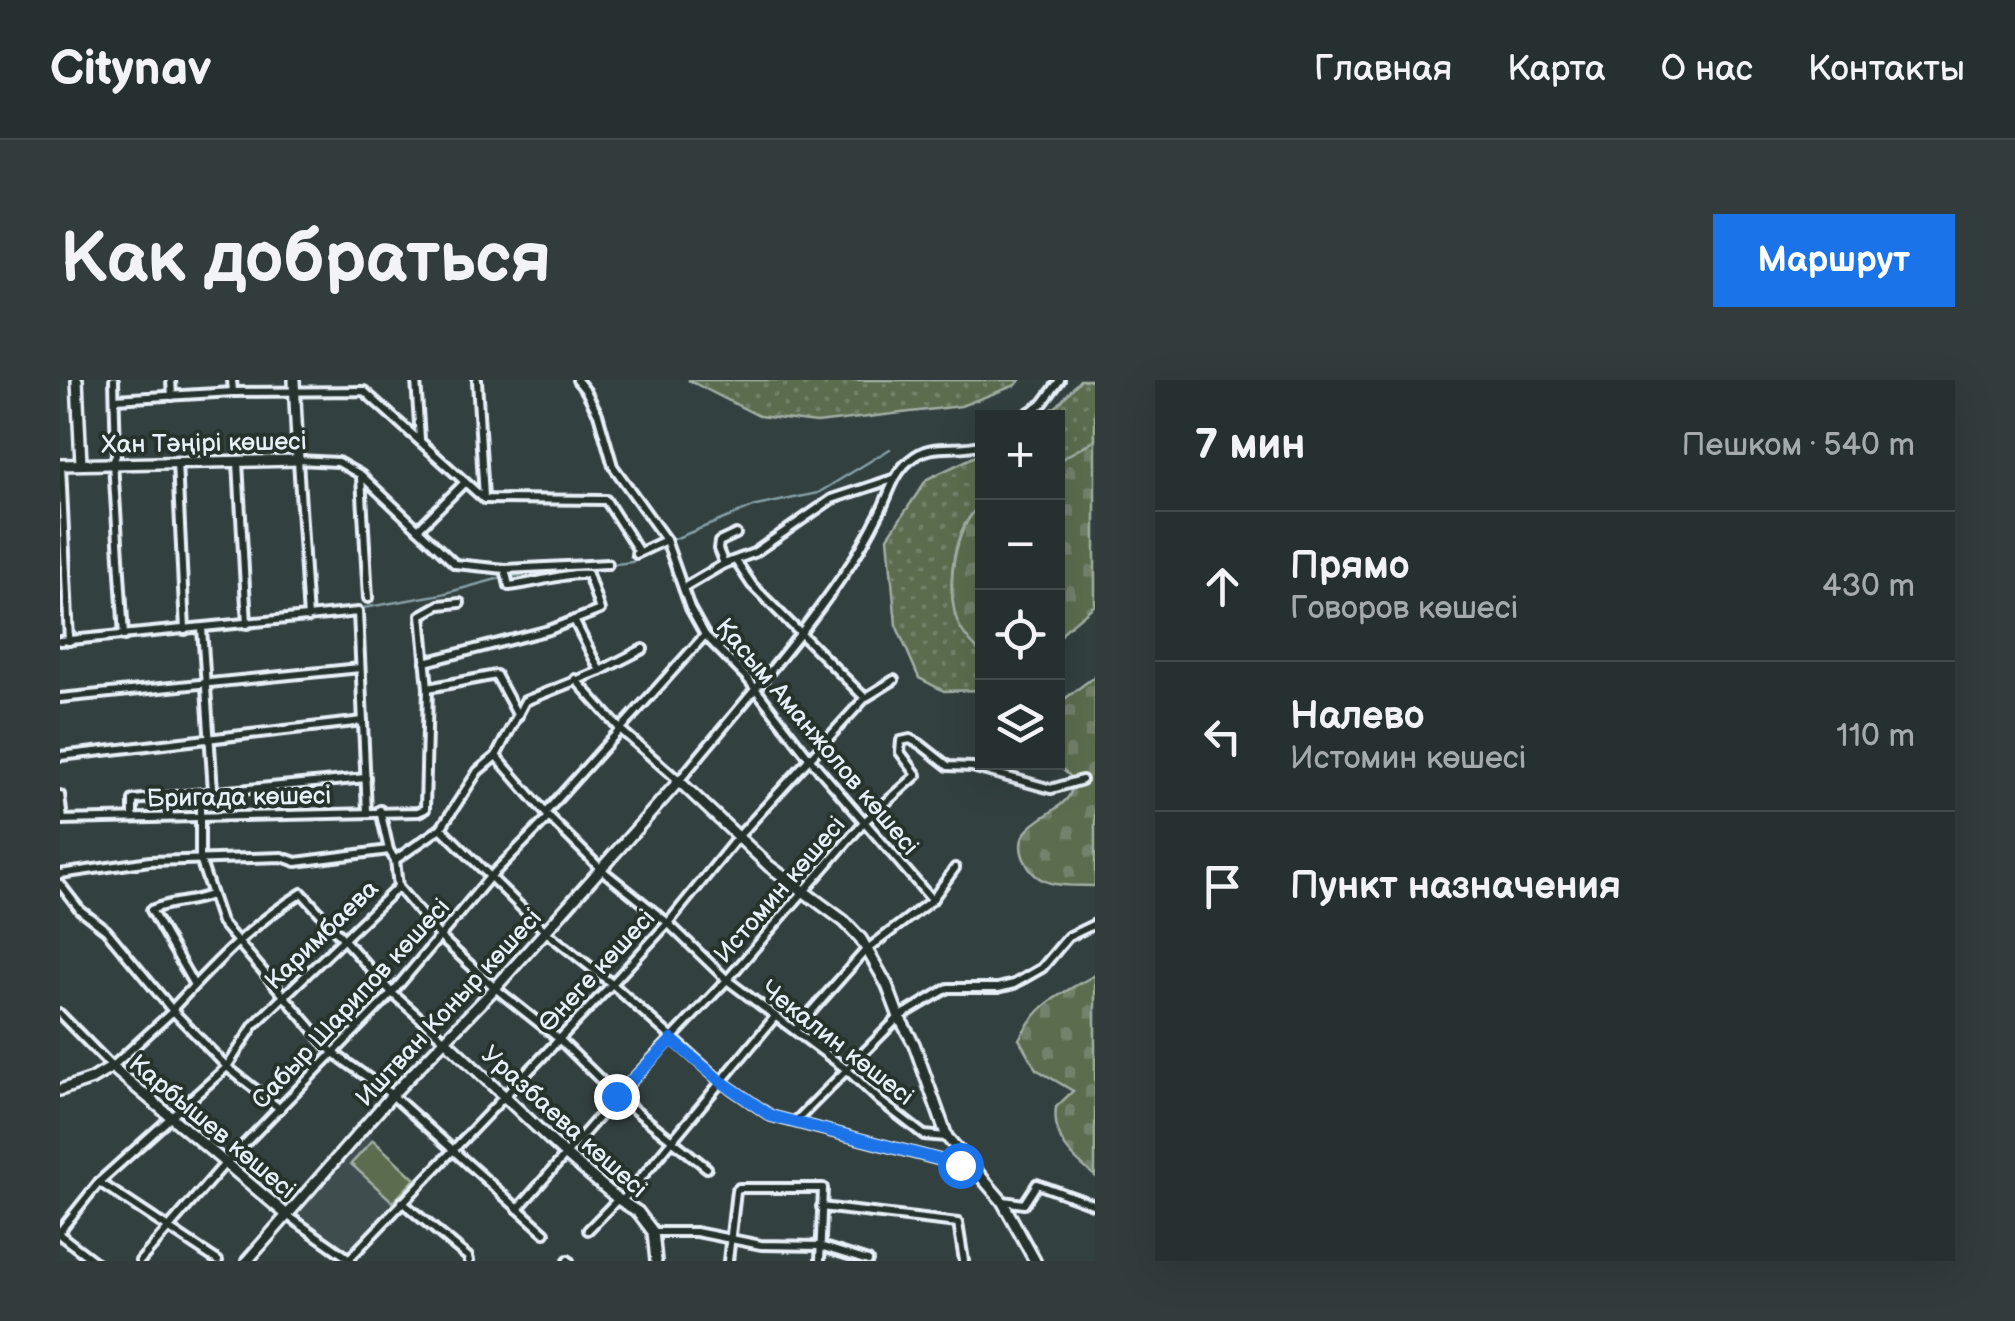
<!DOCTYPE html>
<html lang="ru">
<meta charset="utf-8">
<style>
:root{--surface:#263030;--page:#323c3c;--text:#f1f3f6;--muted:#a4a9ab;--line:#424b4c;--accent:#1a73e8}
body{margin:0;font-family:"Balsamiq Sans",sans-serif;background:var(--page);color:var(--text)}
.controls{position:absolute;right:30px;top:30px;display:grid;overflow:hidden;border-radius:0px;box-shadow:0 10px 40px #0002}
.controls button{width:90px;height:90px;display:grid;place-items:center;padding:0;border:0;border-bottom:2px solid var(--line);background:var(--surface);color:var(--text);font:50px sans-serif}
.stop{position:absolute;width:30px;height:30px;margin:-22px;border:8px solid #1a73e8;border-radius:50%;background:#fff}
.stop.end{background:#1a73e8;border-color:#fff;box-shadow:0 2px 10px #0008}
.list{margin:0;padding:0;list-style:none}
h2{display:flex;justify-content:space-between;align-items:center;height:130px;margin:0;padding:0 40px;font-size:42px}
h2 small{font-size:32px;font-weight:400;color:var(--muted)}
.list li{display:grid;grid-template-columns:65px 1fr auto;gap:30px;align-items:center;box-sizing:border-box;height:150px;padding:0 40px;border-top:2px solid var(--line)}
.list b{display:block;font-size:38px;white-space:nowrap}
.list p{margin:0;font-size:32px;white-space:nowrap;color:var(--muted)}
.list em{font-size:32px;font-style:normal;color:var(--muted)}
.icon{flex:none;width:55px;height:55px;fill:none;stroke:currentColor;stroke-width:2;stroke-linecap:round;stroke-linejoin:round}
.map{position:relative;flex:none;width:1035px;height:881px;overflow:hidden;border-radius:0px}
header{display:flex;align-items:center;gap:60px;box-sizing:border-box;height:140px;padding:0 50px;background:var(--surface);border-bottom:2px solid var(--line)}
header strong{font-size:48px}
nav{display:flex;gap:55px;margin-inline-start:auto;font-size:35px}
.intro{display:flex;align-items:center;justify-content:space-between;box-sizing:border-box;height:240px;padding:0 60px}
h1{margin:0;font-size:70px}
.button{padding:25px 45px;border-radius:0px;background:var(--accent);color:#fff;font-size:35px;font-weight:700}
main{display:flex;gap:60px;padding:0 60px}
aside{flex:1;background:var(--surface);border-radius:0px;box-shadow:0 10px 40px #0002}
.map>svg:first-child{display:block}
.built{fill:#3f4d50}
.grass{fill:url(#grass-dots);stroke:#a2afa4;stroke-width:2.5}
.cemetery{fill:url(#cemetery-stones);stroke:#a2afa4;stroke-width:2.5}
.pitch{fill:#5c6d50;stroke:#a2afa4;stroke-width:2.5}
.lines{fill:none;stroke-linecap:round;stroke-linejoin:round}
.stream{stroke:#879fa5;stroke-width:2.5}
.street-casing{stroke:#e8f1f8;stroke-width:14}
.secondary-casing{stroke:#e8f1f8;stroke-width:16}
.street{stroke:#26332d;stroke-width:6}
.secondary{stroke:#26332d;stroke-width:9}
.route{stroke:#1a73e8;stroke-width:12}
.labels{text-anchor:middle;stroke-width:8;stroke-linejoin:round;paint-order:stroke}
.street-label{font-size:25px;fill:#e8f1f8;stroke:#26332d}
</style>
<header>
<strong>Citynav</strong>
<nav><a>Главная</a><a>Карта</a><a>О нас</a><a>Контакты</a></nav>
</header>
<div class="intro"><h1>Как добраться</h1><a class="button">Маршрут</a></div>
<main>
<div class="map">
<svg width="1035" height="881" viewBox="0 0 1035 881">
<defs>
<pattern id="grass-dots" width="8" height="8" patternUnits="userSpaceOnUse" patternTransform="scale(2.5)"><rect width="8" height="8" fill="#5c6d50"/><path d="M2 2h.1M6 6h.1" fill="none" stroke="#73826a" stroke-width="1.8" stroke-linecap="round"/></pattern>
<pattern id="cemetery-stones" width="16" height="16" patternUnits="userSpaceOnUse" patternTransform="scale(2.5)"><rect width="16" height="16" fill="#5c6d50"/><path d="M2 7V4a2 2 0 0 1 4 0v3zM10 15v-3a2 2 0 0 1 4 0v3z" fill="#73826a"/></pattern>
</defs>
<rect width="100%" height="100%" fill="#334040"/>
<filter id="ink" filterUnits="userSpaceOnUse"><feTurbulence type="fractalNoise" baseFrequency=".01" numOctaves="2"/><feDisplacementMap in="SourceGraphic" scale="20" xChannelSelector="R" yChannelSelector="G"/><feConvolveMatrix kernelMatrix="1 2 1 2 8 2 1 2 1" color-interpolation-filters="sRGB"/></filter>
<g filter="url(#ink)">
<path class="built" d="M307 753 358 799 290 877 238 832Z"/>
<g class="grass">
<path d="M628 0H960L956 5 901 26 757 43 699 36Z"/>
<path d="M1020 0H1035V60L998 81V38H979L998 25Z"/>
<path d="M922 73V124C893 146 887 199 895 233 899 250 911 258 920 272 926 280 922 299 922 310L884 311 859 298 836 245 828 157 867 99Z"/>
</g>
<g class="cemetery">
<path d="M1035 60V225L1005 250 998 260V81Z"/>
<path d="M922 124V274C913 265 903 255 898 243 885 211 893 146 922 124Z"/>
<path d="M1035 296V506C1008 505 978 510 965 481 947 444 995 438 1009 416 1012 411 1012 405 1014 400L996 383 998 324Z"/>
<path d="M1035 595V796C1011 777 992 759 996 727L1013 711 976 689 959 659C979 622 999 615 1035 595Z"/>
</g>
<path class="pitch" d="M313 760 355 799 333 822 291 784Z"/>
<g class="lines">
<g class="stream">
<path d="M607 162 696 126 758 113 830 69"/>
<path d="M548 185 572 182 582 175"/>
<path d="M292 230 382 214 437 199 505 189"/>
<path d="M190 238 244 234"/>
<path d="M128 244 182 239"/>
<path d="M68 250 120 244"/>
<path d="M0 255H4"/>
<path d="M12 255 60 251"/>
</g>
<g class="street-casing">
<g id="street">
<path d="M54 0 56 75 53 83 64 256"/>
<path d="M111 0 112 16"/>
<path d="M172 0 173 12"/>
<path d="M356 0 360 59"/>
<path d="M417 0 424 118"/>
<path d="M517 0 526 11 538 34 553 86 606 160 630 228 645 255 687 298 750 379 872 520"/>
<path d="M55 19 173 12 304 11 424 119 546 120 579 172"/>
<path d="M960 38 983 23 1000 0"/>
<path d="M117 82 125 250"/>
<path d="M178 82 187 244"/>
<path d="M1 85 9 261"/>
<path d="M301 97 308 218"/>
<path d="M358 149 405 102"/>
<path d="M576 174 606 160"/>
<path d="M676 181 692 205 805 318"/>
<path d="M664 184 658 169 659 162 676 154"/>
<path d="M623 208 664 184 694 173 772 119 833 99"/>
<path d="M248 238 238 80 278 82 301 95 395 184 445 189 548 184"/>
<path d="M514 240 540 291"/>
<path d="M142 248 153 411"/>
<path d="M0 261 298 232 307 432"/>
<path d="M365 282 489 250 540 230 528 194C506 192 474 204 449 206L445 189"/>
<path d="M515 299 560 349 619 401C675 332 736 265 786 191 799 172 810 152 820 132 830 113 833 94 850 80 873 60 897 73 922 64"/>
<path d="M368 308 436 295 458 336"/>
<path d="M0 318 300 288"/>
<path d="M0 376 303 341"/>
<path d="M436 376 489 437 542 490 608 543 667 600 786 689 820 721 864 755 886 757"/>
<path d="M140 413V479L161 542 272 672 332 715 485 853"/>
<path d="M0 415 3 440"/>
<path d="M320 430 329 470"/>
<path d="M486 432 645 255"/>
<path d="M73 438V420L306 398"/>
<path d="M0 440 358 432 365 429 368 308 361 235 379 225 400 223"/>
<path d="M381 448 486 552 552 604 659 700 711 736 915 789"/>
<path d="M335 480 381 448 418 391 436 376 465 321 540 291 583 269"/>
<path d="M335 480 338 507"/>
<path d="M0 494 90 481 222 477 236 482 329 470 335 480"/>
<path d="M0 504 20 530 46 550 113 631 167 687 220 729"/>
<path d="M338 507 381 558 435 608 499 659 557 716 647 788"/>
<path d="M134 605 91 530C110 521 131 523 150 515"/>
<path d="M0 634 52 687 113 631 115 626C155 583 192 544 242 513L332 613 385 660"/>
<path d="M735 650 805 571 872 520 895 488"/>
<path d="M736 741 839 637 888 608H938L954 604 982 588 1008 557 1035 544"/>
<path d="M39 802 158 881"/>
<path d="M562 821 714 638"/>
<path d="M943 821 964 824 977 804 1035 825"/>
<path d="M342 822 408 877 409 881"/>
<path d="M761 827 898 843 904 881"/>
<path d="M458 829 557 716 667 600 804 442 857 395 840 372 841 361 850 359 860 364 888 386 912 387 991 409 1022 400"/>
<path d="M227 835 291 880"/>
<path d="M528 850 558 819"/>
<path d="M0 851 39 802 167 687 194 645 338 507"/>
<path d="M593 852H636L701 865 760 866 808 881"/>
<path d="M0 855 34 881"/>
<path d="M508 880 509 881"/>
<path d="M80 881 161 788 332 613 429 498 489 437"/>
<path d="M287 881 552 604 608 543 677 458 805 318 834 300"/>
<path d="M668 881 676 811 679 808H763L760 881"/>
</g>
</g>
<g class="secondary-casing">
<g id="secondary">
<path d="M17 0 21 84"/>
<path d="M0 85 238 80 234 0"/>
<path d="M386 661 505 774 558 819 578 832 593 852 596 881"/>
<path d="M0 710 32 699 52 687 227 835"/>
<path d="M187 881 332 715 435 608 619 401 709 486 784 541 801 559 827 605 839 637 854 664 887 757 942 821 975 881"/>
</g>
</g>
<use href="#street" class="street"/>
<use href="#secondary" class="secondary"/>
</g>
</g>
<g class="lines" filter="url(#ink)">
<path class="route" d="M556 716 612 660 659 700 711 736 900 785"/>
</g>
<g class="labels">
<g class="street-label">
<text transform="translate(144 62) rotate(-1)" y="9">Хан Тәңірі көшесі</text>
<text transform="translate(758 356) rotate(50)" y="9">Қасым Аманжолов көшесі</text>
<text transform="translate(179 416) rotate(-1)" y="9">Бригада көшесі</text>
<text transform="translate(719 509) rotate(-49)" y="9">Истомин көшесі</text>
<text transform="translate(261 554) rotate(-44)" y="9">Каримбаева</text>
<text transform="translate(536 590) rotate(-47)" y="9">Өнеге көшесі</text>
<text transform="translate(290 623) rotate(-47)" y="9">Сабыр Шарипов көшесі</text>
<text transform="translate(388 627) rotate(-47)" y="9">Иштван Коныр көшесі</text>
<text transform="translate(778 662) rotate(38)" y="9">Чекалин көшесі</text>
<text transform="translate(505 741) rotate(42)" y="9">Уразбаева көшесі</text>
<text transform="translate(153 746) rotate(40)" y="9">Карбышев көшесі</text>
</g>
</g>
</svg>
<div class="controls">
<button>+</button>
<button>−</button>
<button><svg class="icon" aria-label="locate" viewBox="0 0 24 24"><circle cx="12" cy="12" r="6"/><path d="M12 2v4M12 18v4M2 12h4M18 12h4"/></svg></button>
<button><svg class="icon" aria-label="layers" viewBox="0 0 24 24"><path d="M12 4l9 5-9 5-9-5zM3 14l9 5 9-5"/></svg></button>
</div>
<div class="stop" style="left:900px;top:785px"></div>
<div class="stop end" style="left:556px;top:716px"></div>
</div>
<aside>
<h2>7 мин<small>Пешком · 540 m</small></h2>
<ul class="list">
<li><svg class="icon" aria-label="ahead" viewBox="0 0 24 24"><path d="M12 20V5M6 11l6-6 6 6"/></svg><div><b>Прямо</b><p>Говоров көшесі</p></div><em>430 m</em></li>
<li><svg class="icon" aria-label="left" viewBox="0 0 24 24"><path d="M17 20v-9H6M10 6l-5 5 5 5"/></svg><div><b>Налево</b><p>Истомин көшесі</p></div><em>110 m</em></li>
<li><svg class="icon" aria-label="arrive" viewBox="0 0 24 24"><path d="M6 21V4h12l-3 4 3 4H6"/></svg><div><b>Пункт назначения</b></div></li>
</ul>
</aside>
</main>
